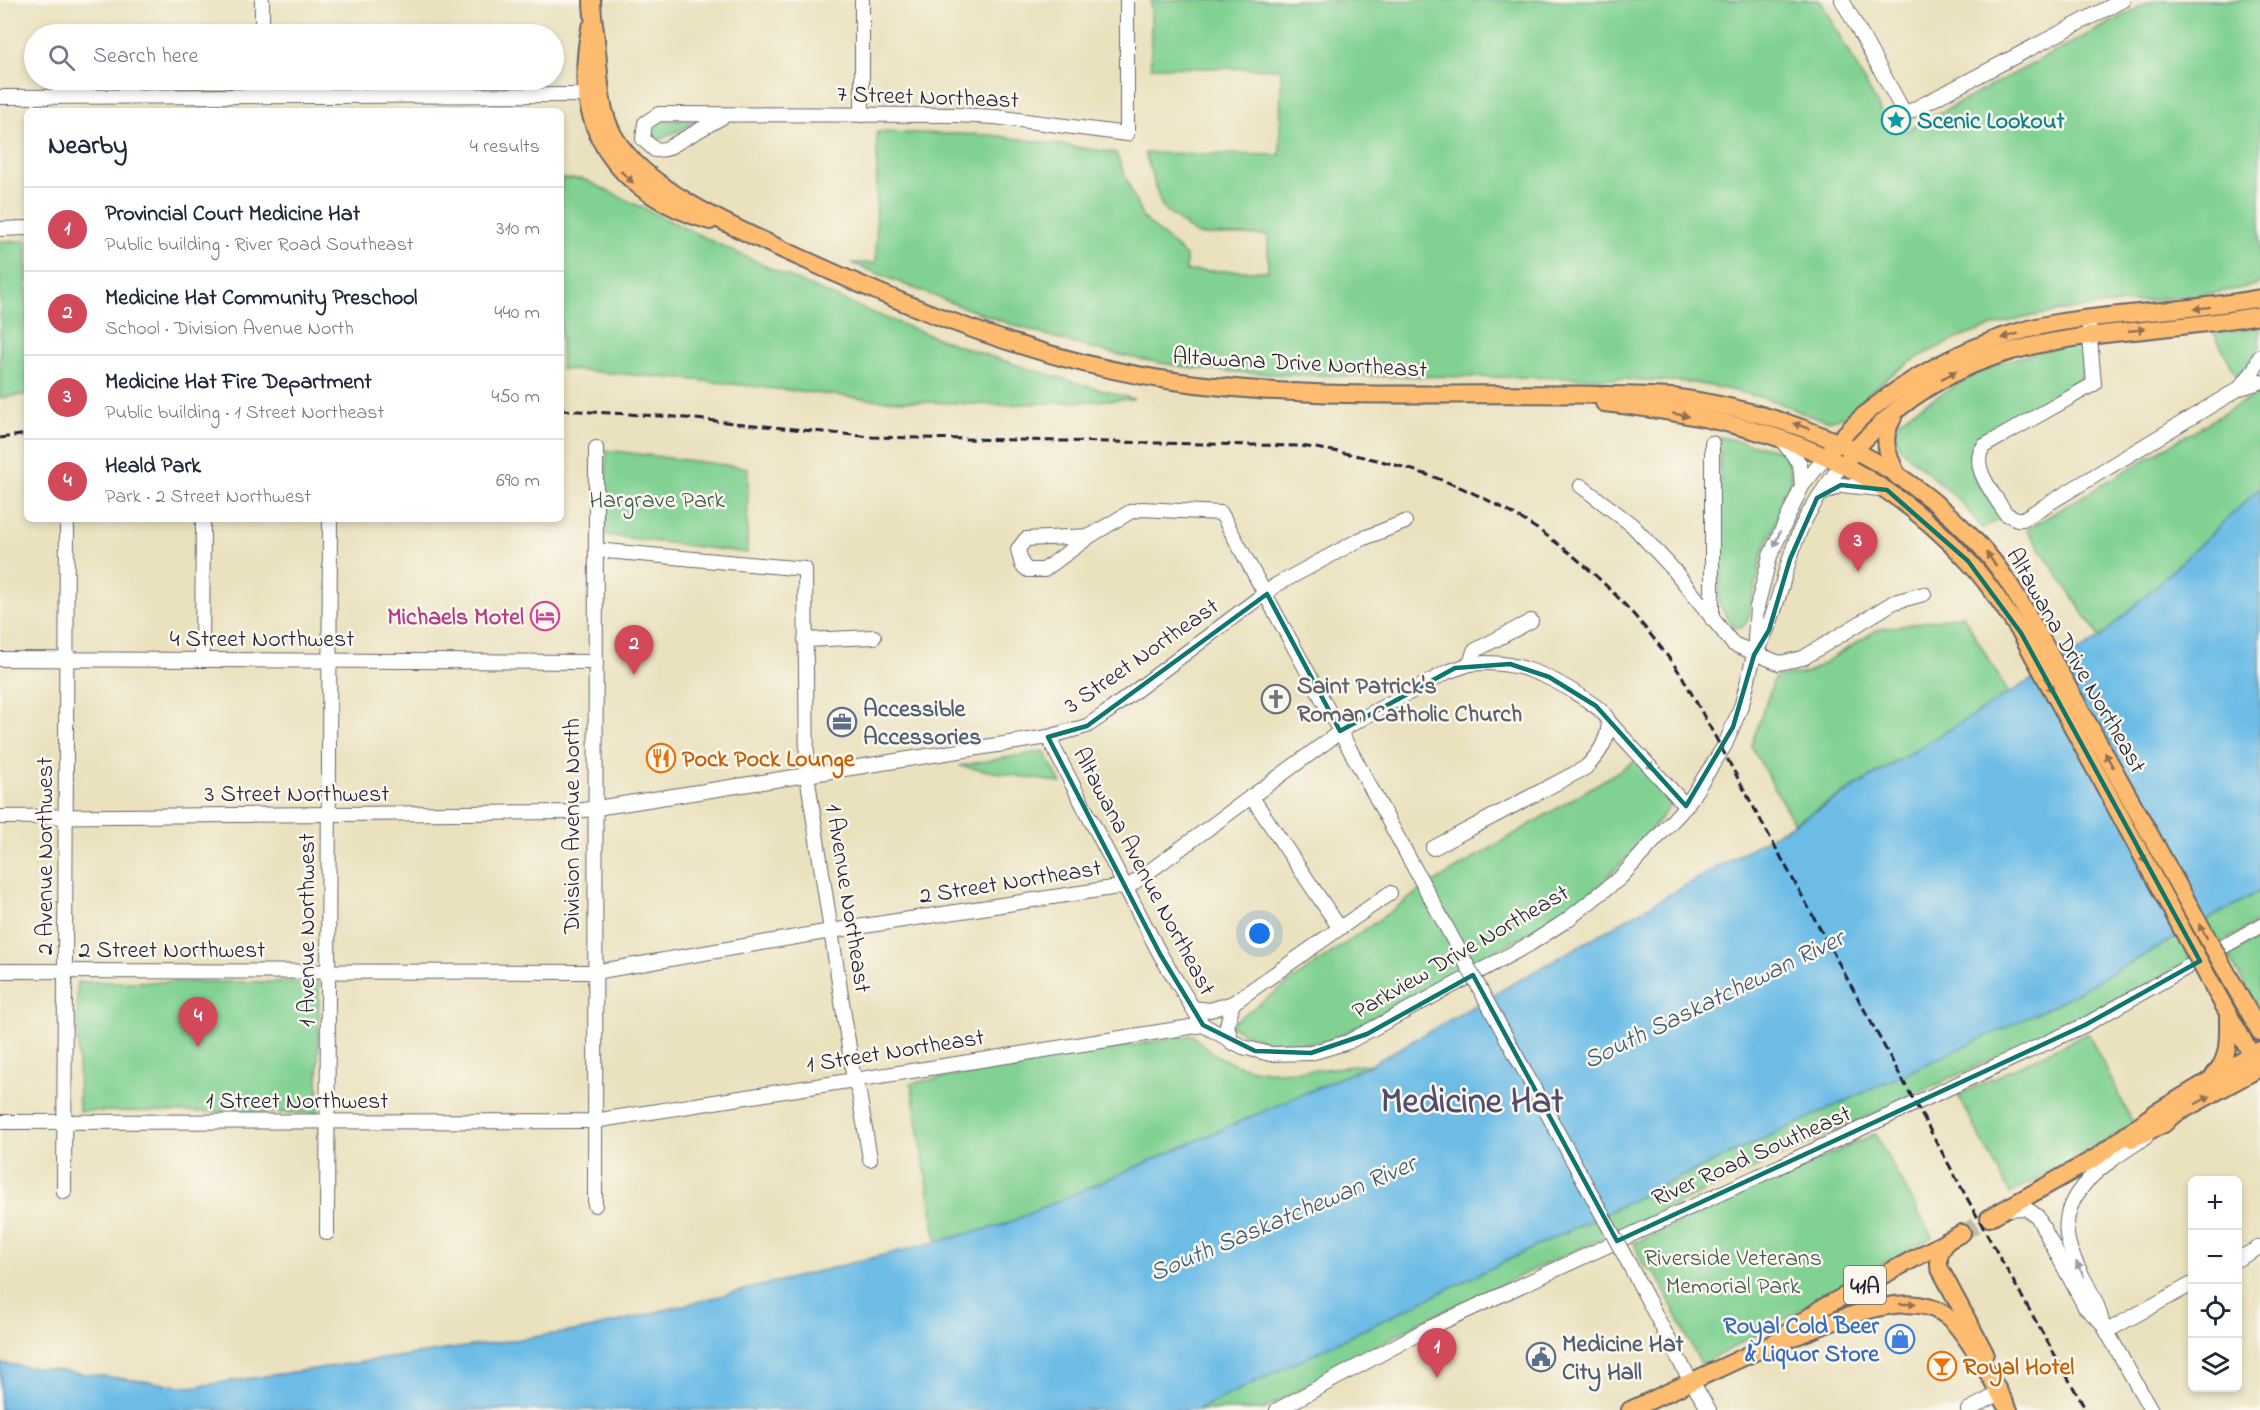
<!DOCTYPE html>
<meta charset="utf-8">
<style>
:root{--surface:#fff;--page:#f2f2f3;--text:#1f2937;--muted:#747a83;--line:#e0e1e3;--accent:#d1495b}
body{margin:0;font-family:"Indie Flower",sans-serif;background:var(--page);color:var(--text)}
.controls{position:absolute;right:18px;bottom:18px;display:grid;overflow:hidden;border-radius:9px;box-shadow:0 3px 9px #0003}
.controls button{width:54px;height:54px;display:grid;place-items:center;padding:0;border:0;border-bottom:2px solid var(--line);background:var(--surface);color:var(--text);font:30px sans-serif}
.you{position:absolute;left:1260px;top:934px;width:21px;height:21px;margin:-15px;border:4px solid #fff;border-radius:50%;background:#1a73e8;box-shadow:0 0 0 9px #1a73e833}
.badge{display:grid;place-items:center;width:39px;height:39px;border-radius:50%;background:var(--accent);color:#fff;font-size:20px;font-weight:700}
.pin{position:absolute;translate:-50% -50px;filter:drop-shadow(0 2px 3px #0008)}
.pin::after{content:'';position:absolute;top:32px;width:21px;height:18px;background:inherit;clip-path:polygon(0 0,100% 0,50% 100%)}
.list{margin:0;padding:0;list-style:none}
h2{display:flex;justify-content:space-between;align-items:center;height:78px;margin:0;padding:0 24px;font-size:26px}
h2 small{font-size:20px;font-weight:400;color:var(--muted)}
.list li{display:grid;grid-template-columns:39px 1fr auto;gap:18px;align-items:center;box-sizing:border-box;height:84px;padding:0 24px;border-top:2px solid var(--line)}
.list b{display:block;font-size:22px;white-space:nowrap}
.list p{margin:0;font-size:20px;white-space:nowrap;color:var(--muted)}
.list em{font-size:20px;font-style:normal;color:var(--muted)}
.icon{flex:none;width:33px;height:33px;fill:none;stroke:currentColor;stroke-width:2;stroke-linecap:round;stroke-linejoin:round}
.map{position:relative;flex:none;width:2260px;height:1410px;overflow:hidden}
.search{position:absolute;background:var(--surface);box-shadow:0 3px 9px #0003;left:24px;top:24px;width:540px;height:66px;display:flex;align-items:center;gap:15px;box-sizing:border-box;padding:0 21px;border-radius:33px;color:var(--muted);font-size:22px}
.panel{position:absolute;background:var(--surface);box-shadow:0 3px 9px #0003;left:24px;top:108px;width:540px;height:414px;border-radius:9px}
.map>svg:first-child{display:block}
.green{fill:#80d192;stroke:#517a66;stroke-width:1.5}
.water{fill:#6cbce6;stroke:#476f90;stroke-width:1.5}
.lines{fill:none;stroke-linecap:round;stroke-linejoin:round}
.major-tunnel{stroke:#c2bba4;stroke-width:16;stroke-dasharray:16 8;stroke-linecap:butt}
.minor-casing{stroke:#686569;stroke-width:16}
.major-casing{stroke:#686569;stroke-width:20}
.minor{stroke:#fff;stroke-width:14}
.major{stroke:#fdbc6f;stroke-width:16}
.rail{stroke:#22223b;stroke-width:3;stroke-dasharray:9 4.5;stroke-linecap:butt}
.minor-bridge-casing{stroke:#686569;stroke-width:16;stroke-linecap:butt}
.major-bridge-casing{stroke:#686569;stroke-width:20;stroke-linecap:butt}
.minor-bridge{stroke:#fff;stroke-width:14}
.major-bridge{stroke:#fdbc6f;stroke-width:16}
.oneway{fill:#906f55}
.oneway2{fill:#9c9ca7}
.marked{fill:none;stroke:#0f766e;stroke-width:4.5;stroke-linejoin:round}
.labels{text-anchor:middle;stroke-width:5;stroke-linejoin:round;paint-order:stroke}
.shield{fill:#fbf7ec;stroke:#636270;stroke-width:1.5}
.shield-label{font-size:22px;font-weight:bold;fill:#22223b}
.street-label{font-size:24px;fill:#22223b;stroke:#fbf7ec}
.culture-label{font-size:24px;font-weight:bold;fill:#0d838f;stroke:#fbf7ec;text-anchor:start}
.park-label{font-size:24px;fill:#3e5755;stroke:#fbf7ec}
.hotel-label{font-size:24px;font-weight:bold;fill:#b23c85;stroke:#fbf7ec;text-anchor:end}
.worship-label{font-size:24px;font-weight:bold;fill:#5b616d;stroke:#fbf7ec;text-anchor:start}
.service-label{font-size:24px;font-weight:bold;fill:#4e5e75;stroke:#fbf7ec;text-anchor:start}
.food-label{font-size:24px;font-weight:bold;fill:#c56008;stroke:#fbf7ec;text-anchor:start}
.shop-label{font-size:24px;font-weight:bold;fill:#366cbe;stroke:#fbf7ec;text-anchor:end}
.water-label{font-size:26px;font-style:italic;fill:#3c5877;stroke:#fbf7ec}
.town-label{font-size:36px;font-weight:bold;fill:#514d71;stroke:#fbf7ec}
</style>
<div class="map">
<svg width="2260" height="1410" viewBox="0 0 2260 1410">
<rect width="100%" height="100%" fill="#fbf7ec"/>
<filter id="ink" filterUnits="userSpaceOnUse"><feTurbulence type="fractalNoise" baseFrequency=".0167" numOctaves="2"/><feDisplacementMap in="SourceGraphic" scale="12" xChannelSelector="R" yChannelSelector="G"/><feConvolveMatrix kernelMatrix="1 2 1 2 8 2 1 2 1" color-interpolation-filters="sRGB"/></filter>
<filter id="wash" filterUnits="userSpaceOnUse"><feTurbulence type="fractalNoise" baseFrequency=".008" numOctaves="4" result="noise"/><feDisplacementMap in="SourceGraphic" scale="24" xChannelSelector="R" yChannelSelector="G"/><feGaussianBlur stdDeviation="1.35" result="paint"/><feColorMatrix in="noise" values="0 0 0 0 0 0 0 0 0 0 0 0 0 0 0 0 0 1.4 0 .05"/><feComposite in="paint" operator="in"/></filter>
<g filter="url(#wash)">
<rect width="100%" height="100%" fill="#eae1be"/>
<g class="green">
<path d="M1151 0H1820L1890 128 1906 131 2153 0H2260V284C2167 306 2069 299 1978 331 1941 344 1906 361 1876 387 1862 398 1848 420 1829 420 1812 420 1790 406 1774 401 1742 392 1706 383 1673 381 1570 376 1467 377 1364 376 1303 375 1241 375 1181 366 1066 350 959 307 852 263H876L877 132 992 135 1116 153 1142 217 1186 256V271H1268V235H1197L1162 207 1145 153 1280 155 1281 69 1151 67Z"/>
<path d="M693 120 694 123 659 140 651 134 650 128 656 121Z"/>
<path d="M561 179H583C701 236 820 295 943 340 1006 363 1070 381 1134 399L1002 405 879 400 686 379 561 369Z"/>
<path d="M0 241H27V394L0 398Z"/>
<path d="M2260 327V347C2251 355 2247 368 2238 377L2214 334Z"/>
<path d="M2073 344 2080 347C2084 357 2087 371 2079 380L1978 442C1960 469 1986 494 2001 517L1983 529 1961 502 1900 448 1894 430 1898 422 1914 410 1972 376 2004 361Z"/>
<path d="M2260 392V488L2100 638 2027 529Z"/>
<path d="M1720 437 1782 451 1788 458 1792 478 1788 495 1763 552 1748 619C1738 642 1725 615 1719 604Z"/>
<path d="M606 450 748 468 747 553 606 535Z"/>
<path d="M1963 615 2009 694 1794 823 1751 746 1775 677 1808 673 1877 630Z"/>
<path d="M1044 751 1061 783 959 766Z"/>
<path d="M1637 760 1675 800 1634 851 1594 890 1558 917 1333 1040C1295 1047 1262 1046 1229 1025L1420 891Z"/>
<path d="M2260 891V920L2193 960 2084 1017 1420 1322 1263 1410H1197L1674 1180 2052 1006Z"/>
<path d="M2260 938V1014L2228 954Z"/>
<path d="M77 982H319L318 1113 79 1111Z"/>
<path d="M2088 1033 2134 1125 2010 1194 1958 1095Z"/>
<path d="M1192 1035C1201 1043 1211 1053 1221 1058 1266 1082 1324 1068 1372 1064L1003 1225 937 1242 911 1083Z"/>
<path d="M1875 1134 1932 1237 1701 1365 1656 1274 1643 1265 1634 1243Z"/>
</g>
<path class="water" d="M2260 488V891L2052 1006 1674 1180 1197 1410H0V1363L190 1387 589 1329 1003 1225 1372 1064 1816 811 2100 638Z"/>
</g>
<g filter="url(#ink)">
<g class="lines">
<path class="major-tunnel" d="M1962 1233 1989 1218"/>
<g class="minor-casing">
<g id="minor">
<path d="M262 0V34"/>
<path d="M862 0V115"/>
<path d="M1842 0 1905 114 2123 0"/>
<path d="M262 80 263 96"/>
<path d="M0 97 595 95"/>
<path d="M726 115 666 149 655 150 643 139 645 123 659 114 956 115 995 117 1127 134V0"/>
<path d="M0 229 27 228"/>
<path d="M2089 327 2094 384 1984 446C1968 466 1995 495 2006 514L2017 519H2023L2240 388 2260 382"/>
<path d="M2240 388 2254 370 2260 356"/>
<path d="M1780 438 1800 464 1802 486"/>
<path d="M1712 443V619"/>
<path d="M1581 486 1632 525 1673 569 1733 644 1779 663 1803 658 1894 602 1924 594"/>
<path d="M1824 493 1841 485 1880 489"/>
<path d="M1090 536 1044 570H1028L1022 565 1018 549 1026 539 1090 536 1130 512 1142 509 1221 513 1422 882"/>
<path d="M596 550 805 569 807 775 854 1080 859 1093 870 1159"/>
<path d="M805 640 874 637"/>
<path d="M1755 653C1779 614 1783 567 1802 526 1813 503 1828 483 1843 463"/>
<path d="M0 659 596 662"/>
<path d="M202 660 203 519"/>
<path d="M1470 664C1513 659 1547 674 1582 697 1592 704 1604 710 1609 722L1686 806"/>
<path d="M1048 737 1160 954 1203 1025 1243 1047 1270 1054 1311 1053 1348 1042 1530 944 1567 920 1620 878 1686 806 1725 745 1742 704 1754 655 1757 607 1770 556 1802 486 1827 455"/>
<path d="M1251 796 1339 927"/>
<path d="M0 817 571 812 1048 737 1087 726 1106 713 1276 585 1359 540 1405 522"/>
<path d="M1433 848 1585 768C1599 755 1608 741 1609 722"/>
<path d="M0 971 595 972 831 931 1125 886 1132 884 1348 726 1447 672 1470 664 1474 651 1531 621"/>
<path d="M1193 1008 1210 1010 1233 1003 1390 893"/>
<path d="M1232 1043 1227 1025 1233 1003"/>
<path d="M0 1122 594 1121 1203 1025"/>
<path d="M64 1192 67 519"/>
<path d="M595 1205 596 448"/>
<path d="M2007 1209 2025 1208 2037 1216 2085 1307 2102 1323 2151 1410"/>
<path d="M327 1233 330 519"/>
<path d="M2238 1259 2260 1247"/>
<path d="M1629 1264 1684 1369 1709 1410"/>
<path d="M2102 1323C2097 1296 2080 1276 2071 1251 2050 1194 2107 1163 2146 1137"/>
<path d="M2107 1331 2192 1284"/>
<path d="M1277 1410 1425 1330 2085 1025 2260 926"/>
<path d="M1968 1410 2000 1393"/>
</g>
</g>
<g class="major-casing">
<g id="major">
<path d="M592 0C592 17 596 33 597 50 600 80 599 109 614 136 646 193 751 235 808 261 924 314 1047 363 1174 381 1337 405 1509 388 1673 397 1793 414 1898 455 1981 547 2003 571 2019 598 2034 626"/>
<path d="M590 28C570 127 615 193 710 221"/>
<path d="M1604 403C1747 418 1867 451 1967 560 1988 582 2004 608 2021 633"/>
<path d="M1893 418C1880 440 1888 455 1898 477"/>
<path d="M1832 449C1879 388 1980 336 2056 323 2123 312 2192 311 2260 298"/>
<path d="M1849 457C1859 443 1872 433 1884 421 1995 320 2124 341 2260 315"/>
<path d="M2232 982 2260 1032"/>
<path d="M2215 990 2256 1063"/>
<path d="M2214 1075C2230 1059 2228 1037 2228 1015"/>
<path d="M2132 1139 2164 1124 2172 1116 2260 1068"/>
<path d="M1989 1218 2097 1157 2155 1113 2260 1050"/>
<path d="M1947 1241 1939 1255V1267L1985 1353"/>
<path d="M1788 1339C1832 1324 1908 1283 1949 1318 1965 1331 1998 1390 2009 1410"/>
<path d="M1630 1410 1772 1344 1820 1309 1962 1233"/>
</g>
</g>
<use href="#minor" class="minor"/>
<use href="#major" class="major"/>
<g class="rail">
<path d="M561 410 676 417 872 437 1301 446C1472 469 1583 536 1682 676L1990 1240 2086 1410"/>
<path d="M0 438 27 434"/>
</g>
<g class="minor-bridge-casing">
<path id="minor-bridge" d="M1422 882 1629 1264"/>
</g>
<g class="major-bridge-casing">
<g id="major-bridge">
<path d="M2034 626 2232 982"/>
<path d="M2021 633 2215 990"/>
</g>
</g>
<use href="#minor-bridge" class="minor-bridge"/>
<use href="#major-bridge" class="major-bridge"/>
</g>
<defs><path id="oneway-solid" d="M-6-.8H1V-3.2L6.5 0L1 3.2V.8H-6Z" transform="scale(1.5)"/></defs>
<g class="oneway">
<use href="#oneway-solid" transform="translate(627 177) rotate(43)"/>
<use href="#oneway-solid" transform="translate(2202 308) rotate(173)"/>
<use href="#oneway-solid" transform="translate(2137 330) rotate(-6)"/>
<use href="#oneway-solid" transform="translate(2010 336) rotate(164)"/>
<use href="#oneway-solid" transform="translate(1949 375) rotate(-27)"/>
<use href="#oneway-solid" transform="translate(1681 415) rotate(10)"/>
<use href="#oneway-solid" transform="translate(1801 426) rotate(-160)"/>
<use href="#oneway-solid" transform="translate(1991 559) rotate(-127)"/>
<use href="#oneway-solid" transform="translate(2049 685) rotate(61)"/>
<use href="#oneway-solid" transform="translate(2109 760) rotate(-119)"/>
<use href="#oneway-solid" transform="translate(2142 856) rotate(61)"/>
<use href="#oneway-solid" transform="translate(2203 931) rotate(-119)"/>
<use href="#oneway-solid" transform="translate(2203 1100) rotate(-28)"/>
<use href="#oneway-solid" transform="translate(1908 1304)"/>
</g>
<g class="oneway2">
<use href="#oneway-solid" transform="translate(1777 539) rotate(112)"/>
<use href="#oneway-solid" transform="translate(1648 763) rotate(48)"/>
<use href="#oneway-solid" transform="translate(2080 1269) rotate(-118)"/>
</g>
</g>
<path class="marked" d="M1841 485 1887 490 1968 561 2021 633 2200 961 2085 1025 1617 1241 1473 975 1367 1034 1311 1053 1255 1051 1203 1025 1160 954 1048 737 1087 726 1267 594 1340 731 1455 668 1510 664 1549 677 1596 706 1686 806 1733 727 1754 655 1769 630 1790 559 1817 498Z"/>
<defs>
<g id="sight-ring" transform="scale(1.5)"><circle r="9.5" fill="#fbf7ec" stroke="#0f9aa8" stroke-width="1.5"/><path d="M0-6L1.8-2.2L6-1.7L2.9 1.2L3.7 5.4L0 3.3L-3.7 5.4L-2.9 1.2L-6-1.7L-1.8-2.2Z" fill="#0f9aa8"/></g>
<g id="hotel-ring" transform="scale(1.5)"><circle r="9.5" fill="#fbf7ec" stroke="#d1479c" stroke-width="1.5"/><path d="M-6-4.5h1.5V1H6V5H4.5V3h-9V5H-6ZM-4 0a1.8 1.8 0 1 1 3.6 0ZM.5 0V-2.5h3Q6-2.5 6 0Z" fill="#d1479c"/></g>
<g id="church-ring" transform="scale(1.5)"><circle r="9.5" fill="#fbf7ec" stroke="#6b7280" stroke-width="1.5"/><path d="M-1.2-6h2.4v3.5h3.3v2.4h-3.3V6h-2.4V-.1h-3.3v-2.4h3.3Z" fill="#6b7280"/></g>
<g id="office-ring" transform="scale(1.5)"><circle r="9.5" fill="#fbf7ec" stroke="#5c6f8a" stroke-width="1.5"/><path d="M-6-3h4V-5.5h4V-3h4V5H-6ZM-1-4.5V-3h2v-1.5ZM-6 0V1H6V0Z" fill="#5c6f8a"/></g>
<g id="restaurant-ring" transform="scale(1.5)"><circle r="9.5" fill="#fbf7ec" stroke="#e8710a" stroke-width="1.5"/><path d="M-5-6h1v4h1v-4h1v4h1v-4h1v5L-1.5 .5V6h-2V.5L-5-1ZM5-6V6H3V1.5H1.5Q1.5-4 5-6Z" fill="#e8710a"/></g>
<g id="shop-ring" transform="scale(1.5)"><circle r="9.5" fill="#fbf7ec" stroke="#3f7fe0" stroke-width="1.5"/><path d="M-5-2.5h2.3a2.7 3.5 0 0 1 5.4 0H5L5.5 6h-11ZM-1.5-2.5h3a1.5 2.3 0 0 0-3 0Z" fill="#3f7fe0"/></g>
<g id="civic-ring" transform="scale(1.5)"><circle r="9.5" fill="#fbf7ec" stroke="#5c6f8a" stroke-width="1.5"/><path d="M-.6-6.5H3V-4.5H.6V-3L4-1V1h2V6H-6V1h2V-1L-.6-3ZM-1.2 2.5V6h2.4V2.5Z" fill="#5c6f8a"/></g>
<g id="bar-ring" transform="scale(1.5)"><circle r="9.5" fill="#fbf7ec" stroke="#e8710a" stroke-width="1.5"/><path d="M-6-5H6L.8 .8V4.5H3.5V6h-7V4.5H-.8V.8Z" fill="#e8710a"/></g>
</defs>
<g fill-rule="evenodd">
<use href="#sight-ring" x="1896" y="120"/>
<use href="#hotel-ring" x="545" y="616"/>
<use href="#church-ring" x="1276" y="699"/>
<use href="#office-ring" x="842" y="722"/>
<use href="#restaurant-ring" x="661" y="758"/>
<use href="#shop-ring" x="1900" y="1339"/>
<use href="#civic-ring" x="1541" y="1357"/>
<use href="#bar-ring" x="1942" y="1366"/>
</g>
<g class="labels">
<rect class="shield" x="1844" y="1266" width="42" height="38" rx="4.5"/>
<g class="shield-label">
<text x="1865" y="1293">41A</text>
</g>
<g class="street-label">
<text transform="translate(928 96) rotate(2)" y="8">7 Street Northeast</text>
<text transform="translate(1300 362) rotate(3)" y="8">Altawana Drive Northeast</text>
<text x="262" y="646">4 Street Northwest</text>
<text transform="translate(1141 655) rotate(-35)" y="8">3 Street Northeast</text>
<text transform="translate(2077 660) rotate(60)" y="8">Altawana Drive Northeast</text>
<text x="297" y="801">3 Street Northwest</text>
<text transform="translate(571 826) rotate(-90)" y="8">Division Avenue North</text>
<text transform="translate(44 856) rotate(-90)" y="8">2 Avenue Northwest</text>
<text transform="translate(1145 871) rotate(62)" y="8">Altawana Avenue Northeast</text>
<text transform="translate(1010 881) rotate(-9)" y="8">2 Street Northeast</text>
<text transform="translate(849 898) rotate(81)" y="8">1 Avenue Northeast</text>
<text transform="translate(306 930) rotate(-90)" y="8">1 Avenue Northwest</text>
<text x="172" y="957">2 Street Northwest</text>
<text transform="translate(1460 951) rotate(-30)" y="8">Parkview Drive Northeast</text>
<text transform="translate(895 1050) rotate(-9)" y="8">1 Street Northeast</text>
<text x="297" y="1108">1 Street Northwest</text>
<text transform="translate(1751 1155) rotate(-24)" y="8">River Road Southeast</text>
</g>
<g class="culture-label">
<text x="1917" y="128">Scenic Lookout</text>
</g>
<g class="park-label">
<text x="657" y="507">Hargrave Park</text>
<text x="1733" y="1265">Riverside Veterans<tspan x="1733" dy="28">Memorial Park</tspan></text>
</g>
<g class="hotel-label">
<text x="524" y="624">Michaels Motel</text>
</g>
<g class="worship-label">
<text x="1297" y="693">Saint Patrick's<tspan x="1297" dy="28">Roman Catholic Church</tspan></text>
</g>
<g class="service-label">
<text x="863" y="716">Accessible<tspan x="863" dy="28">Accessories</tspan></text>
<text x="1562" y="1351">Medicine Hat<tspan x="1562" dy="28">City Hall</tspan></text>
</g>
<g class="food-label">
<text x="682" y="766">Pock Pock Lounge</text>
<text x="1963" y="1374">Royal Hotel</text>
</g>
<g class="shop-label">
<text x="1879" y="1333">Royal Cold Beer<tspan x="1879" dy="28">&amp; Liquor Store</tspan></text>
</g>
<g class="water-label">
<text transform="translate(1713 998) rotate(-26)" y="9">South Saskatchewan River</text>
<text transform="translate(1282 1217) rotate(-23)" y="9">South Saskatchewan River</text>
</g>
<g class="town-label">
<text x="1472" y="1112">Medicine Hat</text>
</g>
</g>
</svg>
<div class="controls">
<button>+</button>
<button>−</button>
<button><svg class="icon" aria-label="locate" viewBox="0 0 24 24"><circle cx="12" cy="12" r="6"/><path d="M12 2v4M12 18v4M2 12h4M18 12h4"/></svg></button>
<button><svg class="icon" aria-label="layers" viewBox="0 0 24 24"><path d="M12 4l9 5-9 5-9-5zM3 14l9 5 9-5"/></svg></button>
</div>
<div class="you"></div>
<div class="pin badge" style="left:1437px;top:1378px">1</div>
<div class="pin badge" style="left:634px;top:675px">2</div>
<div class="pin badge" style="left:1858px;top:572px">3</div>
<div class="pin badge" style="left:198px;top:1047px">4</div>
<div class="search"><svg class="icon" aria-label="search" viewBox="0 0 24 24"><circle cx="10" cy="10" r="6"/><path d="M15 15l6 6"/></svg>Search here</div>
<section class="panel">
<h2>Nearby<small>4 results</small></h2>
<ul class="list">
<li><span class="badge">1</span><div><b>Provincial Court Medicine Hat</b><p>Public building · River Road Southeast</p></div><em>310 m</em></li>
<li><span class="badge">2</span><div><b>Medicine Hat Community Preschool</b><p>School · Division Avenue North</p></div><em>440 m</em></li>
<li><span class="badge">3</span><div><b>Medicine Hat Fire Department</b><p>Public building · 1 Street Northeast</p></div><em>450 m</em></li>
<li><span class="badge">4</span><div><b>Heald Park</b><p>Park · 2 Street Northwest</p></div><em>690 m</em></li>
</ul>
</section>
</div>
